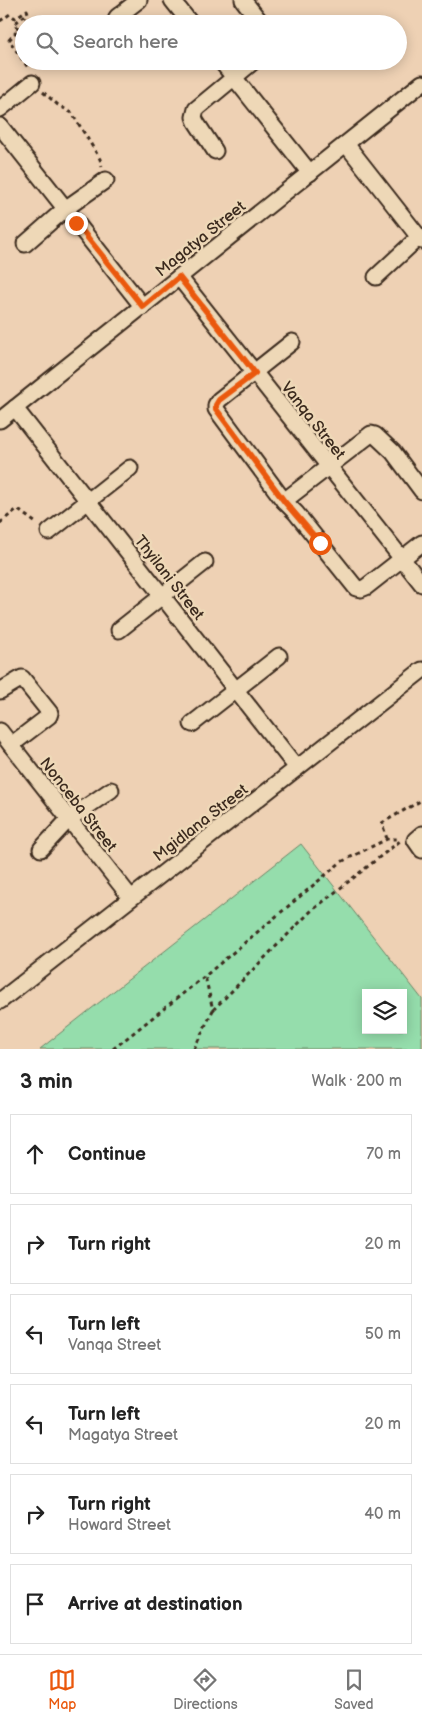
<!DOCTYPE html>
<meta charset="utf-8">
<style>
:root{--surface:#fff;--page:#f6f6f6;--text:#222;--muted:#767676;--line:#e0e0e0;--accent:#ea580c}
body{margin:0;font-family:"Balsamiq Sans",sans-serif;background:var(--page);color:var(--text)}
.controls{position:absolute;right:15px;bottom:15px;display:grid;overflow:hidden;border-radius:0px;box-shadow:0 2px 12px #0003}
.controls button{width:45px;height:45px;display:grid;place-items:center;padding:0;border:0;border-bottom:1px solid var(--line);background:var(--surface);color:var(--text);font:25px sans-serif}
.stop{position:absolute;width:15px;height:15px;margin:-11px;border:4px solid #ea580c;border-radius:50%;background:#fff}
.stop.end{background:#ea580c;border-color:#fff;box-shadow:0 1px 5px #0008}
.list{margin:0;padding:0;list-style:none}
h2{display:flex;justify-content:space-between;align-items:center;height:65px;margin:0;padding:0 20px;font-size:21px}
h2 small{font-size:16px;font-weight:400;color:var(--muted)}
.list li{display:grid;grid-template-columns:32px 1fr auto;gap:15px;align-items:center;box-sizing:border-box;height:80px;margin:0 10px 10px;padding:0 10px;border:1px solid var(--line);border-radius:0px}
.list b{display:block;font-size:19px;white-space:nowrap}
.list p{margin:0;font-size:16px;white-space:nowrap;color:var(--muted)}
.list em{font-size:16px;font-style:normal;color:var(--muted)}
.icon{flex:none;width:28px;height:28px;fill:none;stroke:currentColor;stroke-width:2;stroke-linecap:round;stroke-linejoin:round}
.map{position:relative;flex:none;width:422px;height:1049px;overflow:hidden}
.search{position:absolute;background:var(--surface);box-shadow:0 2px 12px #0003;left:15px;right:15px;top:15px;height:55px;display:flex;align-items:center;gap:12px;box-sizing:border-box;padding:0 18px;border-radius:28px;color:var(--muted);font-size:19px}
.sheet{height:605px;background:var(--surface)}
nav{display:flex;justify-content:space-around;align-items:center;box-sizing:border-box;height:70px;border-top:1px solid var(--line);background:var(--surface);font-size:14px;color:var(--muted)}
nav a{display:grid;justify-items:center;gap:2px}
nav .on{color:var(--accent)}
.map>svg:first-child{display:block}
.green{fill:#95ddac;stroke:#688465;fill-rule:evenodd}
.lines{fill:none;stroke-linecap:round;stroke-linejoin:round}
.minor-casing{stroke:#3b2a1e;stroke-width:19}
.path{stroke:#3b2a1e;stroke-width:3;stroke-dasharray:4 4;stroke-linecap:butt}
.minor{stroke:#eed8b7;stroke-width:15}
.route{stroke:#ea580c;stroke-width:6}
.labels{text-anchor:middle;stroke-width:5;stroke-linejoin:round;paint-order:stroke}
.street-label{font-size:16px;fill:#3b2a1e;stroke:#eed8b7}
</style>
<div class="map">
<svg width="422" height="1049" viewBox="0 0 422 1049">
<rect width="100%" height="100%" fill="#eed1b4"/>
<filter id="ink" filterUnits="userSpaceOnUse"><feTurbulence type="fractalNoise" baseFrequency=".02" numOctaves="2"/><feDisplacementMap in="SourceGraphic" scale="10" xChannelSelector="R" yChannelSelector="G"/><feConvolveMatrix kernelMatrix="1 2 1 2 8 2 1 2 1" color-interpolation-filters="sRGB"/></filter>
<g filter="url(#ink)">
<path class="green" d="M301 844 422 999V1049H40ZM366 993H403V1030H366Z"/>
<g class="lines">
<g class="minor-casing">
<g id="minor">
<path d="M172 0 191 24"/>
<path d="M243 0 262 24"/>
<path d="M117 17 139 0"/>
<path d="M221 61 310 173"/>
<path d="M0 109 32 83"/>
<path d="M0 126 143 307"/>
<path d="M346 144 422 241"/>
<path d="M215 151 196 122 194 117 196 109 254 61"/>
<path d="M25 244 65 209 106 180"/>
<path d="M179 277 422 584"/>
<path d="M376 277 419 237"/>
<path d="M292 342 219 400 216 405V409L284 501 296 513 356 588 361 589 366 587 422 543"/>
<path d="M15 408 297 768"/>
<path d="M0 420 422 83"/>
<path d="M284 501 371 434 375 435 393 452 422 491"/>
<path d="M49 532 130 468"/>
<path d="M119 630 205 562"/>
<path d="M0 691 22 678 50 713 49 716 11 745"/>
<path d="M192 724 279 656"/>
<path d="M0 731 131 898"/>
<path d="M422 834 415 840 422 850"/>
<path d="M41 849 69 819 111 790"/>
<path d="M0 1001 422 670"/>
</g>
</g>
<g class="path">
<path d="M0 21 10 14 15 18 27 10 28 13 14 24 19 29 9 40 29 69"/>
<path d="M43 92 58 105 72 113 100 159 102 167"/>
<path d="M0 523 17 509 36 523"/>
<path d="M387 839 382 823 422 800"/>
<path d="M213 1010 310 912 400 841"/>
<path d="M113 1049 205 976 341 862 387 839H400"/>
<path d="M194 1049 213 1010 205 976"/>
</g>
<use href="#minor" class="minor"/>
</g>
</g>
<g class="lines" filter="url(#ink)">
<path class="route" d="M76 223 143 307 179 277 255 373 219 400 216 405V409L284 501 320 543"/>
</g>
<g class="labels">
<g class="street-label">
<text transform="translate(200 238) rotate(-39)" y="6">Magatya Street</text>
<text transform="translate(314 420) rotate(52)" y="6">Vanqa Street</text>
<text transform="translate(170 577) rotate(52)" y="6">Thyilani Street</text>
<text transform="translate(79 804) rotate(52)" y="6">Nonceba Street</text>
<text transform="translate(200 822) rotate(-38)" y="6">Mgidlana Street</text>
</g>
</g>
</svg>
<div class="controls">
<button><svg class="icon" aria-label="layers" viewBox="0 0 24 24"><path d="M12 4l9 5-9 5-9-5zM3 14l9 5 9-5"/></svg></button>
</div>
<div class="stop" style="left:320px;top:543px"></div>
<div class="stop end" style="left:76px;top:223px"></div>
<div class="search"><svg class="icon" aria-label="search" viewBox="0 0 24 24"><circle cx="10" cy="10" r="6"/><path d="M15 15l6 6"/></svg>Search here</div>
</div>
<section class="sheet">
<h2>3 min<small>Walk · 200 m</small></h2>
<ul class="list">
<li><svg class="icon" aria-label="ahead" viewBox="0 0 24 24"><path d="M12 20V5M6 11l6-6 6 6"/></svg><div><b>Continue</b></div><em>70 m</em></li>
<li><svg class="icon" aria-label="right" viewBox="0 0 24 24"><path d="M7 20v-9h11M14 6l5 5-5 5"/></svg><div><b>Turn right</b></div><em>20 m</em></li>
<li><svg class="icon" aria-label="left" viewBox="0 0 24 24"><path d="M17 20v-9H6M10 6l-5 5 5 5"/></svg><div><b>Turn left</b><p>Vanqa Street</p></div><em>50 m</em></li>
<li><svg class="icon" aria-label="left" viewBox="0 0 24 24"><path d="M17 20v-9H6M10 6l-5 5 5 5"/></svg><div><b>Turn left</b><p>Magatya Street</p></div><em>20 m</em></li>
<li><svg class="icon" aria-label="right" viewBox="0 0 24 24"><path d="M7 20v-9h11M14 6l5 5-5 5"/></svg><div><b>Turn right</b><p>Howard Street</p></div><em>40 m</em></li>
<li><svg class="icon" aria-label="arrive" viewBox="0 0 24 24"><path d="M6 21V4h12l-3 4 3 4H6"/></svg><div><b>Arrive at destination</b></div></li>
</ul>
</section>
<nav>
<a class="on"><svg class="icon" aria-label="map" viewBox="0 0 24 24"><path d="M3 6l6-2 6 2 6-2v14l-6 2-6-2-6 2zM9 4v14M15 6v14"/></svg>Map</a>
<a><svg class="icon" aria-label="directions" viewBox="0 0 24 24"><path d="M12 3l9 9-9 9-9-9zM9 14v-3h6M13 9l2 2-2 2"/></svg>Directions</a>
<a><svg class="icon" aria-label="saved" viewBox="0 0 24 24"><path d="M7 4h10v16l-5-4-5 4z"/></svg>Saved</a>
</nav>
